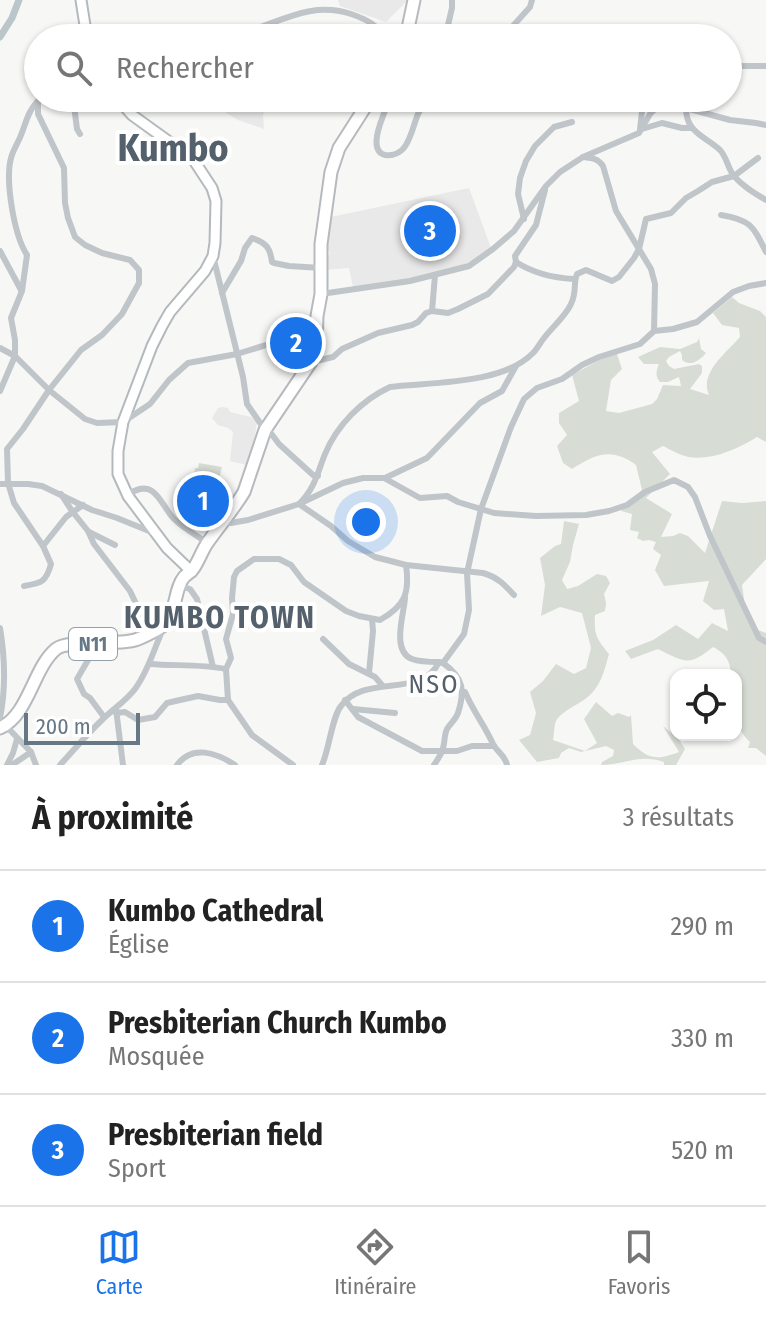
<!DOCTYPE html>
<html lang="fr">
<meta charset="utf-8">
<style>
:root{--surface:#fff;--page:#f6f6f6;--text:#222;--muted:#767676;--line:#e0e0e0;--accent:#1a73e8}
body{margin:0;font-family:"Fira Sans Condensed",sans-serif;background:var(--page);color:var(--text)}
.controls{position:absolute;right:24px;bottom:24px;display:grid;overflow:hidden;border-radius:16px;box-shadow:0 2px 6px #0004}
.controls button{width:72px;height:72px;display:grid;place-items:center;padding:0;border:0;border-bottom:2px solid var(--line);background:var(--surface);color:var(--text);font:40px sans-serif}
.scale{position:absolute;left:24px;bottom:20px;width:116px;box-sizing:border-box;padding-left:8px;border:4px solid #667786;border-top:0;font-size:22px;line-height:28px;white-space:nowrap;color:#667786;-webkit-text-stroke:6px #fff;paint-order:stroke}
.you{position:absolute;left:366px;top:522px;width:28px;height:28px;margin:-20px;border:6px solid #fff;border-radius:50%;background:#1a73e8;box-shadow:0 0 0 12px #1a73e833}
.badge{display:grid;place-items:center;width:52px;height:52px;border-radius:50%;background:var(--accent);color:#fff;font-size:26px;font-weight:700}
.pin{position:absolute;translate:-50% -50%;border:4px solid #fff;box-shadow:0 2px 8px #0006}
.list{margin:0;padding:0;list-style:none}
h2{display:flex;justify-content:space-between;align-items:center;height:104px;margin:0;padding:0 32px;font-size:34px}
h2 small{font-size:26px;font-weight:400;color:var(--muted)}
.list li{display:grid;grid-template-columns:52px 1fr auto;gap:24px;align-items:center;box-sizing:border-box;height:112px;padding:0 32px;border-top:2px solid var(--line)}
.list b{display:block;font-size:30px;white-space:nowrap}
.list p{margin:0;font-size:26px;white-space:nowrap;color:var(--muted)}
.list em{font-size:26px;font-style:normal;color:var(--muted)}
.icon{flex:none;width:44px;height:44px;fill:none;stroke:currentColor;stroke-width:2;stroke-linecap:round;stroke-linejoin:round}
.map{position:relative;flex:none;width:766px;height:765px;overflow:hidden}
.search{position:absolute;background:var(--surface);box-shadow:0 2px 6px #0004;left:24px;right:24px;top:24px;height:88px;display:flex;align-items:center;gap:20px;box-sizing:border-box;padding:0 28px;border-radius:44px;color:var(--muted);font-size:30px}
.sheet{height:440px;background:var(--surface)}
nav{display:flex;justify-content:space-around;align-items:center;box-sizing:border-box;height:112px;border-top:2px solid var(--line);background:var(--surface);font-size:22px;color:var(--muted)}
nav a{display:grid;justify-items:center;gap:4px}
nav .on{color:var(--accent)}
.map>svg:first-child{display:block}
.built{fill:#e8e9e8}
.green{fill:#d7ddd4}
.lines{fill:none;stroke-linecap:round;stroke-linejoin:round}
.river{stroke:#bbc6cb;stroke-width:7}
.major-casing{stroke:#b4b9bd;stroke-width:13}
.highway-casing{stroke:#b6b9bd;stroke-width:15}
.minor{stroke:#c0c5c9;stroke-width:6}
.major{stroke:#fff;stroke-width:9}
.highway{stroke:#fff;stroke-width:11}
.labels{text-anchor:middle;stroke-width:8;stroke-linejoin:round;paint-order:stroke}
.shield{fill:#fff;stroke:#94a0aa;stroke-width:2}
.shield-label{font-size:20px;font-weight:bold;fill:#667786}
.quarter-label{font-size:26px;letter-spacing:2px;fill:#54606b;stroke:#fff}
.district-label{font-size:30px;font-weight:bold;letter-spacing:2px;fill:#54606b;stroke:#fff}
.town-label{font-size:38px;font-weight:bold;fill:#54606b;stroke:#fff}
</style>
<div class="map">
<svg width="766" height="765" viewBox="0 0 766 765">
<rect width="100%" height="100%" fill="#f7f8f5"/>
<g class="built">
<path d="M338 0H408L386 22 340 6Z"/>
<path d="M223 98H265L268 100 263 115 264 129 238 120 220 109Z"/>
<path d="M469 188 491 248 474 260 454 269 422 277 353 287 349 268 324 270V263L330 254 325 241 326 218Z"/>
<path d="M223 407 228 408 230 412 251 417 257 421 254 443 247 465 230 461 233 432 228 428 218 425 212 418 218 408Z"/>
</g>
<g class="green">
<path d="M454 211 461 238 407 251 400 224Z"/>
<path d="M732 297 739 303 760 311 766 317V442L757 437C737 449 712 461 688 457 680 455 671 450 663 446L652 452 670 474 646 498 672 514 661 537 673 536 680 533 688 536 705 553 722 501 742 503 766 501V559L742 585 746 613 755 629 766 633V756L756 748H748L750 742C731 725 736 698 736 675H731C730 660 726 654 713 647 689 667 684 662 658 649L631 659 625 651 653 640 676 625 698 639 712 623 728 631 724 609 714 610 703 601 709 581 664 586 655 570 661 555 653 549 656 542 649 540 643 541 637 538 639 532 630 530 632 514 621 511 642 490 636 465C611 447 596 454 572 469L563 463 557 446 567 435 559 423V413L579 401 572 375 616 351 622 369 611 380 606 411 619 413 652 404 657 399 663 385 681 386 679 377 668 382H660C655 376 656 371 659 364H644L638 357 660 347 680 349 697 342 699 338 701 349 706 353C699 361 691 367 682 360V355L680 351 669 357 666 361 669 366 674 369 699 364 702 366V373L690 389 709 395C699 373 726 353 740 337L739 328 722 325 713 313Z"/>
<path d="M199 463 222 467 217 488 197 484 194 478 195 468H198Z"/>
<path d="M564 521 579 524 573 545 570 562 562 580 567 589 578 586 597 574 606 576 610 583 604 594 606 603 605 611 595 615C594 635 596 638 609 654 605 668 602 683 591 694 582 704 563 709 556 721 554 726 554 735 553 740L585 751 597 743 584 719 596 702 612 716 618 713 629 717 631 715 633 744C649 760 658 760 679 752L663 726 678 738 685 749 676 765H664V762C639 753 625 765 601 765L602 762 613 756 614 750 606 746 581 752 569 748 561 753 559 758 537 762 519 740 530 735 536 713 530 692 543 681 556 664 574 674 586 668 591 648 582 613 560 607 541 616 545 585 540 558 555 546 561 544Z"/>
</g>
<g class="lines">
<path class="river" d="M0 37 12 18 19 0"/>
<g class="major-casing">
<g id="major">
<path d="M81 0 87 38"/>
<path d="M117 98 132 115 193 159 212 188 216 201 215 243 213 256 205 271 170 312 162 326 152 346 123 422 118 451V474L128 496 167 548 192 572"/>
</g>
</g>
<g class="highway-casing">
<g id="highway">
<path d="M406 38 414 0"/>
<path d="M0 728C29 715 33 668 56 649 68 639 114 646 135 640 142 638 162 628 166 623 177 610 174 589 184 577 187 574 191 572 193 569 199 561 202 550 208 542 220 525 233 510 244 492L265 430 311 362 316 344 317 316 321 294V244L331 172 339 148 371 98"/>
</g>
</g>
<g class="minor">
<path d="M182 38C201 33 219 38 238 34 277 25 308 0 351 14 366 19 377 25 386 38"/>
<path d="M445 38 452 8V0"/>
<path d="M502 38 530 7 532 0"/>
<path d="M728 66H766"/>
<path d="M73 98 77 129 80 134"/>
<path d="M129 98 131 114"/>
<path d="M390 98C386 110 365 150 385 155 392 156 398 154 403 149 411 140 413 126 418 114 421 109 425 103 428 98"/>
<path d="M686 108C686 133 705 136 720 150 726 156 727 165 732 173 739 184 754 193 766 200"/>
<path d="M640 129 643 103 649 98"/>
<path d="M642 129 662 123 682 128H692"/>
<path d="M721 215C751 220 753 226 766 252"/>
<path d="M524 219 518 194 520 178 526 161 535 146 554 127 572 122"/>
<path d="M0 251 21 290"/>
<path d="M213 256 243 377 247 404 265 430"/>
<path d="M516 262C533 273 554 278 574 279"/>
<path d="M222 293 241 261 245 248 252 238C266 243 270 247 272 262L274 263 289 266 321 268"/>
<path d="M321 294 410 281 469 266 493 249 514 231 546 186 560 172 583 157 639 133 650 114 660 104 686 108 730 120 756 123 766 125"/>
<path d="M432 311 435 275"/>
<path d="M654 331 673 329 697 322 733 292 749 286 766 283"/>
<path d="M0 348 15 356 49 390 85 419 97 423 123 422 150 404 169 380 188 363 237 354 279 341"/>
<path d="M312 362 333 357 342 349 378 333 412 325 418 322 426 313 432 311 448 313 458 309 488 294 514 267 516 262 515 256 536 225 545 190"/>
<path d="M0 391 15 356V340L11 318 22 291 27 255C14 235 5 181 11 158 13 150 18 143 21 135 26 123 28 111 37 102"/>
<path d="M267 428 279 444 313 475 318 476"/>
<path d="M385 478 427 458 480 403 502 391 516 366"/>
<path d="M0 484H28L42 486 92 510 117 518 154 533"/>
<path d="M61 494 72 511 88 531 94 544 130 591 139 610V639"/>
<path d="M130 497 129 494C155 477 160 504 174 519 184 529 196 535 208 543"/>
<path d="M224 521 231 523 248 520 299 504 343 483 363 478H384L420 498 447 496 458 502 494 513 536 516 586 515 609 511 627 505 645 492 674 480 688 487 695 497 710 536 759 638 766 642"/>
<path d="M89 532 115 545"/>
<path d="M43 546 66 517 83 505"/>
<path d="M24 586C42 583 46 582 51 564L43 546 14 503 8 483 7 449 23 429 49 390 81 350 102 335 122 314 139 283V270L130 260 102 253 85 245 75 237 68 218 65 203 64 168 38 114V101"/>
<path d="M180 586 190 589 197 599 213 667"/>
<path d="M514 595C504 584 497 577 483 573L406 565 375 557 348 541 331 526 299 504C315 488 317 474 325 454 337 425 362 400 390 387 431 382 502 385 533 353 537 349 540 343 544 338 553 326 565 317 571 304 577 292 573 284 577 274L586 270 612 281 619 277 634 258 639 249 646 219 671 213 686 198 698 191 712 182 734 176 758 158"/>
<path d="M405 598C404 614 391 651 412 659 420 662 431 662 439 662"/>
<path d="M0 628C5 658 6 688 0 718"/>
<path d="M323 639 349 664 375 677 382 685"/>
<path d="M93 644 91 655 77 679 84 694 90 698 104 717"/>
<path d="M150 664C175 666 201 664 226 669"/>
<path d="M369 673 373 631 372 619"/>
<path d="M465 692C473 711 485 726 493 744 497 752 505 755 507 765"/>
<path d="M345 700 358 717 422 751H457L472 746H494"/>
<path d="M116 709 123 765"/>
<path d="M353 709 395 713"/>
<path d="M116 713 125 712 138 720 155 717 167 703 180 700 198 696 220 700H228"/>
<path d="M6 726 31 752 36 765"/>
<path d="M7 765 13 753 17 739"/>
<path d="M12 765 31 752"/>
<path d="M60 765C74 750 88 733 103 719 113 709 126 701 135 689 149 670 154 648 164 627"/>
<path d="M177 765C192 744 217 753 235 765"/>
<path d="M293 765 252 735 228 700 226 669 231 658 226 639 233 614 232 598 234 577 237 571 254 559H279L291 565 304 582 346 611 359 616 380 620C405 606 410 593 406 565"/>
<path d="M322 765C329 750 332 717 341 706 365 673 422 699 439 662L443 663 464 634 469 610 467 573 481 509 511 427 524 399 537 388 562 379 582 365 599 357 640 344 654 331 655 284 651 269 616 211 603 166C598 158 591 158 583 157"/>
<path d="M434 765C437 760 442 754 443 748 445 742 444 735 447 729 450 724 456 719 458 713 465 691 464 678 443 663"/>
</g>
<use href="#major" class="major"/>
<use href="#highway" class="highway"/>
</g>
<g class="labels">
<rect class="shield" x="69" y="628" width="48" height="32" rx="6"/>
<g class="shield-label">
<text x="93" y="651">N11</text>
</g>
<g class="quarter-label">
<text x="434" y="693">NSO</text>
</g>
<g class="district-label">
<text x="220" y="628">KUMBO TOWN</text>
</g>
<g class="town-label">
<text x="173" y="161">Kumbo</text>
</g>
</g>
</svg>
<div class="controls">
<button><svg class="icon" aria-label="locate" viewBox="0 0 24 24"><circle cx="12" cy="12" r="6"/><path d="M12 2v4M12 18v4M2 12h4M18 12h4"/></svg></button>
</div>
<div class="scale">200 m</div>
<div class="you"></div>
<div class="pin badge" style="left:203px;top:501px">1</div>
<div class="pin badge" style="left:296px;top:343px">2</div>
<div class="pin badge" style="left:430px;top:231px">3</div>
<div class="search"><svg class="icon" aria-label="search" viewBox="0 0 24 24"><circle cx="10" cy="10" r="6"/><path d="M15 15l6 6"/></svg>Rechercher</div>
</div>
<section class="sheet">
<h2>À proximité<small>3 résultats</small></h2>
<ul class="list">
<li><span class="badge">1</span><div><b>Kumbo Cathedral</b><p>Église</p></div><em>290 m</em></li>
<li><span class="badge">2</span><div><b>Presbiterian Church Kumbo</b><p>Mosquée</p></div><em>330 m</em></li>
<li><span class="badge">3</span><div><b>Presbiterian field</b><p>Sport</p></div><em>520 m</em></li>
</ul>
</section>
<nav>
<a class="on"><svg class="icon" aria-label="map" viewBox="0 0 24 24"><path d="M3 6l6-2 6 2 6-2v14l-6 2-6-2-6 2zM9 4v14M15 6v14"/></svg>Carte</a>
<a><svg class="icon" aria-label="directions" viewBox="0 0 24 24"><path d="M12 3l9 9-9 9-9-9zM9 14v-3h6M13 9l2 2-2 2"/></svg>Itinéraire</a>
<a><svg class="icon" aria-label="saved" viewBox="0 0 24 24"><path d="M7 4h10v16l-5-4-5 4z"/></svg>Favoris</a>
</nav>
